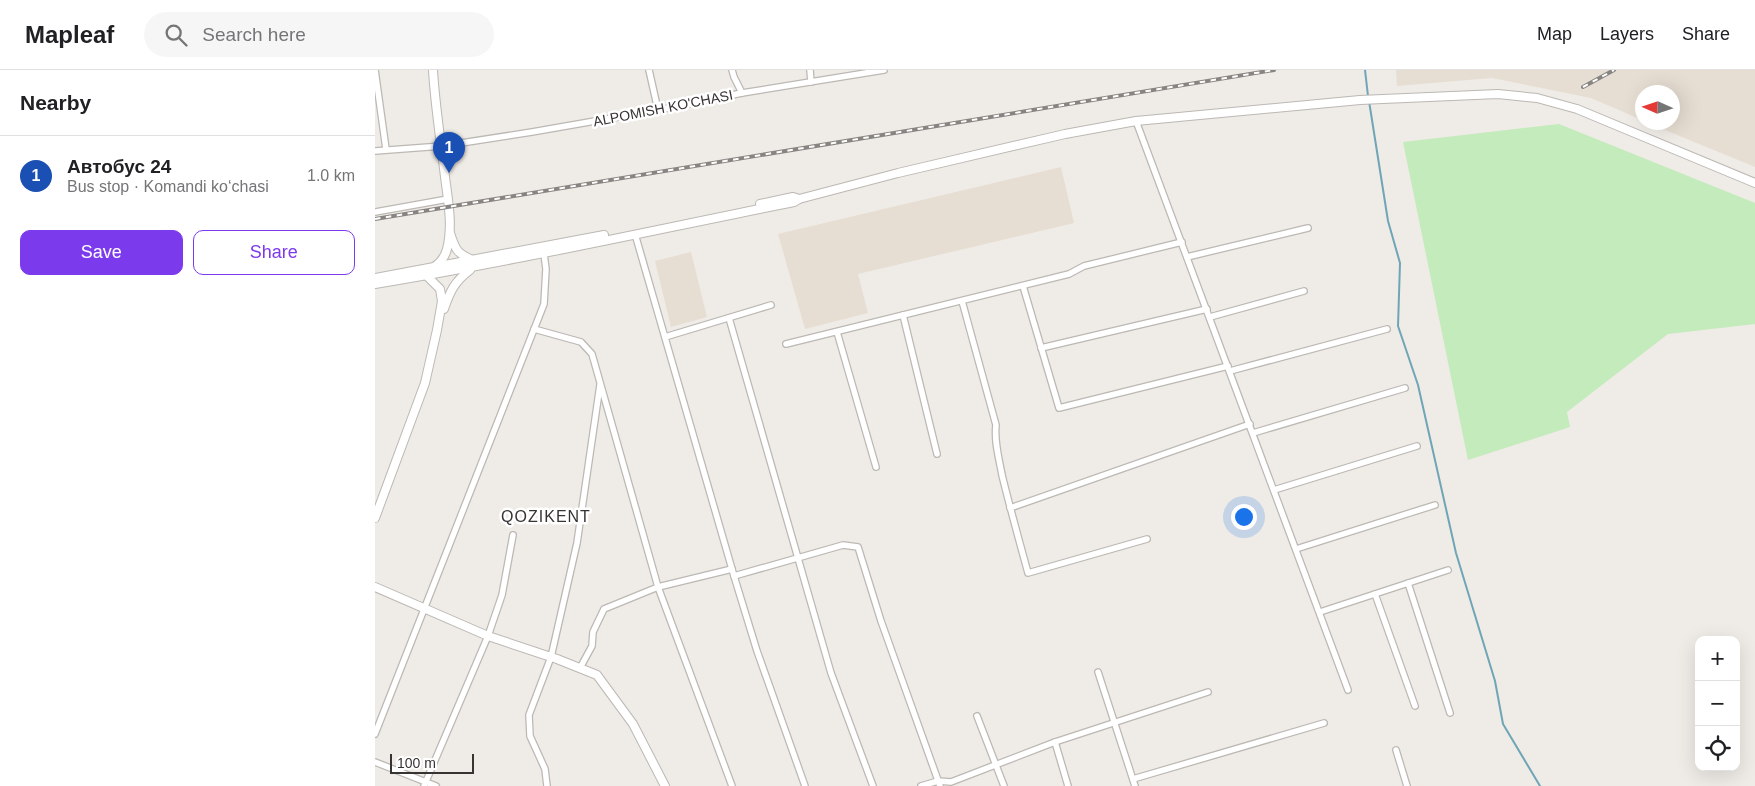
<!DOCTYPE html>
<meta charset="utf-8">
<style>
:root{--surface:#fff;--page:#f6f6f6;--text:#202124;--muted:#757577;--line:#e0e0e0;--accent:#7c3aed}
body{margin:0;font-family:Helvetica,sans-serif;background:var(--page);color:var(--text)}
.controls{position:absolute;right:15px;bottom:15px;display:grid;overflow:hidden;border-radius:10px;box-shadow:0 5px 20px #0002}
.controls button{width:45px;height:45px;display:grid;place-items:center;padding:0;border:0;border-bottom:1px solid var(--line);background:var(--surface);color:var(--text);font:25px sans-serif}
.compass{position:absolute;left:1260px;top:15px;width:45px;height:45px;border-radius:50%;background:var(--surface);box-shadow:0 5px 20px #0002;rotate:273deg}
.scale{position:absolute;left:15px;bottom:12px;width:84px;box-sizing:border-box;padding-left:5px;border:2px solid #363433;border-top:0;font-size:14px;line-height:18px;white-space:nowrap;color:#363433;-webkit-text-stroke:4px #fff;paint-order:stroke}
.you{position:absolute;left:868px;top:446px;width:18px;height:18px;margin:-12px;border:4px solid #fff;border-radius:50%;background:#1a73e8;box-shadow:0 0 0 8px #1a73e833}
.badge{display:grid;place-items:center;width:32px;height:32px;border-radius:50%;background:var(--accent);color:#fff;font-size:16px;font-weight:700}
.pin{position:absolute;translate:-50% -41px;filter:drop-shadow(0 1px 2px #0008)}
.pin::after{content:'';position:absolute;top:26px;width:18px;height:15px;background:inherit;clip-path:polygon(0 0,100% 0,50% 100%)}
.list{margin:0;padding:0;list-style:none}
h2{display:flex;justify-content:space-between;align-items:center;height:65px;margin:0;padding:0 20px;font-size:21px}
h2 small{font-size:16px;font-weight:400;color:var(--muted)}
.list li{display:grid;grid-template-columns:32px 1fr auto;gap:15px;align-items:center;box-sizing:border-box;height:80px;padding:0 20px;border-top:1px solid var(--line)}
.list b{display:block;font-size:19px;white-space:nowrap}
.list p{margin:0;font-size:16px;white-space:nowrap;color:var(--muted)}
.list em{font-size:16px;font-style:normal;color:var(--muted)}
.actions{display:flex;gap:10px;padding:15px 20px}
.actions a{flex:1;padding:11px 0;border:1px solid var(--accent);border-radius:10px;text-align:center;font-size:18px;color:var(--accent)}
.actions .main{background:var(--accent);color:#fff}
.icon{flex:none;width:28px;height:28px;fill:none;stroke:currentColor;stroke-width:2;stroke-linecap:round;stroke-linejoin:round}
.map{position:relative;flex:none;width:1380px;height:716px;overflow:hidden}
header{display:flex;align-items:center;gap:30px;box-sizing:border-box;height:70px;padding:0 25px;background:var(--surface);border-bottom:1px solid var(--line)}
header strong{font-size:24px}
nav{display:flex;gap:28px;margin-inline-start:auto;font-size:18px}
.search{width:350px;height:45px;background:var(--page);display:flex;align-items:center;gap:12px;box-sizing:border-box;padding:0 18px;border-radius:28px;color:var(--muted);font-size:19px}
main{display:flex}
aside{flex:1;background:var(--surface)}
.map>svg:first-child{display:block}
.built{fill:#e7ded3}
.green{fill:#c3ebbb}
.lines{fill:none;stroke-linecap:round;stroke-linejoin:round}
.stream{stroke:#6fa5b6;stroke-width:2}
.street-casing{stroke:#bcb8b4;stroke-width:8}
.secondary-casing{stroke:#bcb8b4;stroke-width:10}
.street{stroke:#fff;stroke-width:5.5}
.secondary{stroke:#fff;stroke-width:8}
.rail-casing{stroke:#878481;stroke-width:4}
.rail{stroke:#fff;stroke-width:2;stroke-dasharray:5.5;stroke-linecap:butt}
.labels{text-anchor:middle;stroke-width:5;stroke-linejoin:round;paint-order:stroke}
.street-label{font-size:14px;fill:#363433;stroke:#fff}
.quarter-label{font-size:16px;letter-spacing:1px;fill:#363433;stroke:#fff}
</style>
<header>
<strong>Mapleaf</strong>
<div class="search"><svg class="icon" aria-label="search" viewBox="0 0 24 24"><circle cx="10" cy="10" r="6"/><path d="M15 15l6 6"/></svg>Search here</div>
<nav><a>Map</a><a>Layers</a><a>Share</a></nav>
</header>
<main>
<aside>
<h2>Nearby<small></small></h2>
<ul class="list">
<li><span class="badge" style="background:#1a4fb4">1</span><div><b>Автобус 24</b><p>Bus stop · Komandi ko‘chasi</p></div><em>1.0 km</em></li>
</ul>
<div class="actions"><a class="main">Save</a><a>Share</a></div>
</aside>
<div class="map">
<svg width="1380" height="716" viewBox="0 0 1380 716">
<rect width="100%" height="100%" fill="#efebe6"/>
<g class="built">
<path d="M1021 0H1380V97L1273 53 1298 52V22H1268L1267 50 1216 28 1117 8 1022 16Z"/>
<path d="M686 97 699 153 483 204 493 243 430 259 403 164Z"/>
<path d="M316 182 332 247 296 257 280 191Z"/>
</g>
<path class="green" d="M1184 54 1380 133V254L1293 264 1192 342 1195 357 1093 390 1028 72Z"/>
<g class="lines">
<g class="stream">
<path d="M990 0 993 26"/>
<path d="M994 31 1013 151 1025 193 1023 256 1043 315 1081 483 1120 611 1128 654 1165 716"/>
</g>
<g class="street-casing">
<g id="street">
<path d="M0 0 11 79"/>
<path d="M274 0 283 40"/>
<path d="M357 0 359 7 367 23"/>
<path d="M435 0 436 12"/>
<path d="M761 51 973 620"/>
<path d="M0 81 67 76 157 62 283 40 367 23 509 0"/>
<path d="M0 142 73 129"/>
<path d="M260 164 359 506 382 581 430 716"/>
<path d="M812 187 933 158"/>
<path d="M648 216 684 338 853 296"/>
<path d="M587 231 621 355C619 372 624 388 627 405 635 438 644 470 653 503L772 469"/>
<path d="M528 245 562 384"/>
<path d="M835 247 929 221"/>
<path d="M354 248 456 603 498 716"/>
<path d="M159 259 206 272 217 284 283 517 357 716"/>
<path d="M462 262 501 397"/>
<path d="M290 267 396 235"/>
<path d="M411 274 694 204 709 196 807 172"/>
<path d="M666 278 832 239"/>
<path d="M855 301 1012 259"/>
<path d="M878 363 1030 318"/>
<path d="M899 420 1042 376"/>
<path d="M635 438 875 354"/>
<path d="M921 479 1060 435"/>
<path d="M359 506 468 475 483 477 506 551 565 716"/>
<path d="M1033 513 1075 643"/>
<path d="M1000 524 1040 636"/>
<path d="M945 542 1073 500"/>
<path d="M205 598 217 576 218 562 229 539 283 517 357 499"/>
<path d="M723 602 760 716"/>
<path d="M602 646 629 716"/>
<path d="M0 664 169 234 171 199 169 184"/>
<path d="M680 672 693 716"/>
<path d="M1021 680 1032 716"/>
<path d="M0 692 61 716"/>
<path d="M758 709 949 653"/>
<path d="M49 716 113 566 127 525 138 465"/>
<path d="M172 716 170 699 155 666 154 645 176 587 202 473 225 315"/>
<path d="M546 716 563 711 576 712 680 672 833 622"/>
</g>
</g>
<g class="secondary-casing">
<g id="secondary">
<path d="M58 0C60 36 66 71 70 107 73 130 78 156 72 179 70 187 65 193 59 197"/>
<path d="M385 134 418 127 424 129"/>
<path d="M75 163C80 179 82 184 98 190"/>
<path d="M0 208 229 165"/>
<path d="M0 214C140 191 279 160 419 132L424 129 523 103 690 64 761 51 985 30 1123 24 1162 28 1202 39 1380 113"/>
<path d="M69 239C75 221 80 211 95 200"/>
<path d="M0 448 50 313 62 260 67 231 65 219 51 205"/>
<path d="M0 517 113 566 182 589 222 605 258 654 290 716"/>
</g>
</g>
<use href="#street" class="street"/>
<use href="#secondary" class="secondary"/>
<g class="rail-casing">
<g id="rail">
<path d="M1208 17 1239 0"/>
<path d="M0 149 899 0"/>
</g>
</g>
<use href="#rail" class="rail"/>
</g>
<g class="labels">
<g class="street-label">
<text transform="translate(288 38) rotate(-11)" y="5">ALPOMISH KO'CHASI</text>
</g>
<g class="quarter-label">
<text x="171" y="452">QOZIKENT</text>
</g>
</g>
</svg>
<div class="controls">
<button>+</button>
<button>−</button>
<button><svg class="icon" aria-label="locate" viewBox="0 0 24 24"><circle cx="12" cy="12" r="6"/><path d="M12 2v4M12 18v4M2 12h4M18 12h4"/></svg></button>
</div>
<svg class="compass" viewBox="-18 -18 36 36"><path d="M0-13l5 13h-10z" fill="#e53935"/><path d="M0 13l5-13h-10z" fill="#757577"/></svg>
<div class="scale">100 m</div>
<div class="you"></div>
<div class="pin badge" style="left:74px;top:103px;background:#1a4fb4">1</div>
</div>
</main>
